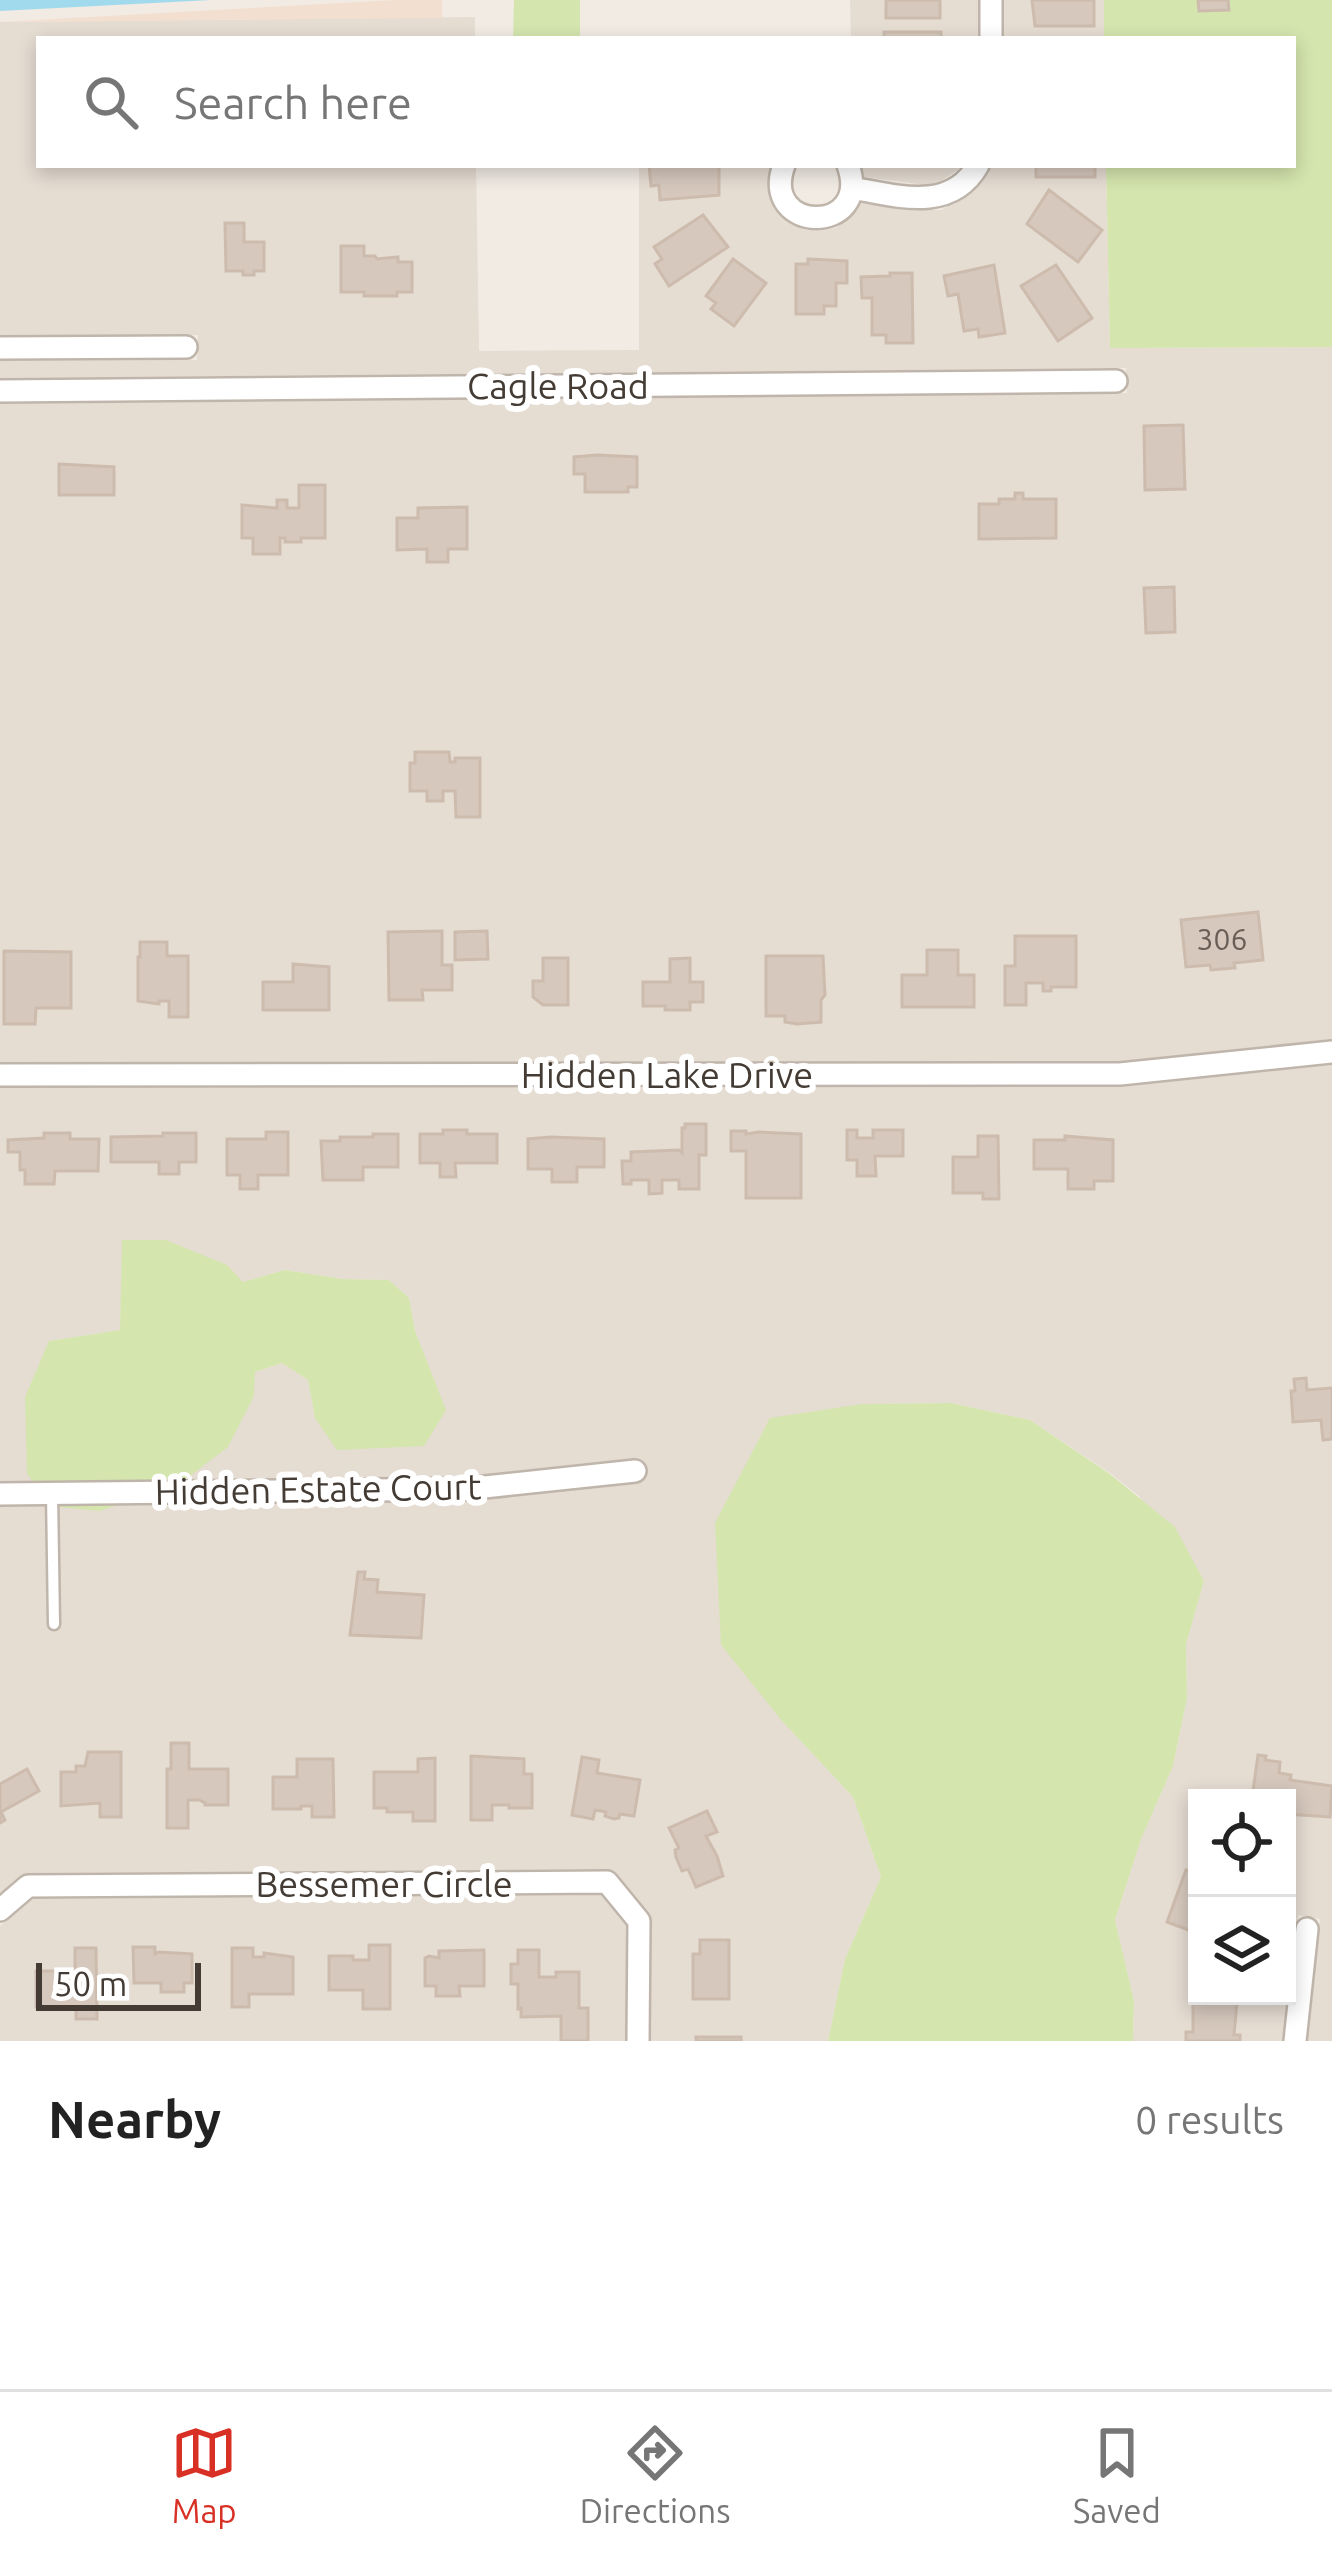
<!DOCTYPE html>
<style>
:root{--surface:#fff;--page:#f2f2f2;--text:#222;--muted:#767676;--line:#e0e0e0;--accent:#d93025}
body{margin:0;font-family:Ubuntu,sans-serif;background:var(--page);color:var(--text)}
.controls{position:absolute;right:36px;bottom:36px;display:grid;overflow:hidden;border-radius:0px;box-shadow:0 6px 18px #0003}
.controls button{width:108px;height:108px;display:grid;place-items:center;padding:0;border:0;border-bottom:3px solid var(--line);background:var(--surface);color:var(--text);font:60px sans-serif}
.scale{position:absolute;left:36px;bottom:30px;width:165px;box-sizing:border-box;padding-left:12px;border:6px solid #433b34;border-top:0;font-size:33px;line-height:42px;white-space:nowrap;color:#433b34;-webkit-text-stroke:9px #fff;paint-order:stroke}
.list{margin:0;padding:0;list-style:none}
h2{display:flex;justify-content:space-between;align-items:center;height:156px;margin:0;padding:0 48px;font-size:51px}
h2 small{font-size:39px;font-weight:400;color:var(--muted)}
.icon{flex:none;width:66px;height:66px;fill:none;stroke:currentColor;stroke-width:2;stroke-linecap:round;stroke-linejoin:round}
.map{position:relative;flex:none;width:1332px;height:2041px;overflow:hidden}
.search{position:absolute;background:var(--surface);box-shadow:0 6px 18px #0003;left:36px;right:36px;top:36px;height:132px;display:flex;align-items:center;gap:30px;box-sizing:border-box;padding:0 42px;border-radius:0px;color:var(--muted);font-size:45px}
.sheet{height:348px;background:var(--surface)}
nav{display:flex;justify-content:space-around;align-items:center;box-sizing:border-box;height:168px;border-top:3px solid var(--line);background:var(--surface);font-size:33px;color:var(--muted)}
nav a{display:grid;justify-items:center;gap:6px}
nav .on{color:var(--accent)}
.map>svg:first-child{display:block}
.residential{fill:#e5dcd2;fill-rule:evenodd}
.commercial{fill:#f3dfcf}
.green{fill:#d4e5ae}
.water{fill:#a2daed}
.building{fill:#d6c8bd;stroke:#cdbcae;stroke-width:3}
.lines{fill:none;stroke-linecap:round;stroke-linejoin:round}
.lane-casing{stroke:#bfb5aa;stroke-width:15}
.street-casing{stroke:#bfb5aa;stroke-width:26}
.lane{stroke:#fff;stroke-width:10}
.street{stroke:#fff;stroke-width:21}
.labels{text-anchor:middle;stroke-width:12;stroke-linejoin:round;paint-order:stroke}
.number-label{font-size:30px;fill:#685e56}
.street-label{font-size:36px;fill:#433b34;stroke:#fff}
</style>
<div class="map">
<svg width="1332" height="2041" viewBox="0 0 1332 2041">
<rect width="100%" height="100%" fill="#f1ebe4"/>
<g class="residential">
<path d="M850 0H979V39H851Z"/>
<rect x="1002" y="0" width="102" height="39"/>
<path d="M475 17V39H39V165H476L479 351 639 350V165H772L768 177 770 194 779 213 791 224 805 230 820 231 836 228 849 218 860 203 893 208 941 210 976 189 992 165H1106L1110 348 1332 347V1039L1120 1062H0V404L1127 393 1126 368 0 378V361L197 360 198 335H0V22Z"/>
<path d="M860 165H964L934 186 864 177Z"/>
<path d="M1332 1065V2041H1306L1320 1919 1298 1915 1283 2041H1133L1134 2001 1115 1920 1141 1839 1173 1766 1187 1698 1186 1644 1204 1581 1139 1496 1110 1473 1030 1420 951 1403 862 1404 782 1721 853 1797 881 1877 845 1959 828 2041H650V1921L647 1912 615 1873 606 1869 28 1873 0 1893V1088L1120 1087ZM123 1240 243 1282 285 1270 342 1279 389 1280 409 1298 415 1331 446 1411 315 1418 308 1380 282 1363 255 1372 49 1341 120 1330ZM1197 1798H1287V1996H1197Z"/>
<path d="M602 1895 628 1926 627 2041H0V1926L32 1899Z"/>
</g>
<path class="commercial" d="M395 0H442V18L0 22Z"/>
<g class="green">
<path d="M514 0H580V39H513Z"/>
<path d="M1104 0H1332V347L1110 348 1106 165H1293V39H1104Z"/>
<path d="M122 1240H166L227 1265 243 1282 285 1270 342 1279 389 1280 409 1298 415 1331 446 1410 424 1446 337 1450 315 1418 308 1380 282 1363 255 1372 254 1396 228 1447 178 1485 100 1511 48 1506 27 1473 25 1397 49 1341 120 1330Z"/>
<path d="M951 1403 1030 1420 1110 1474 1175 1527 1204 1581 1186 1644 1187 1698 1173 1766 1141 1839 1115 1920 1134 2001 1133 2041H828L845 1959 881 1877 853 1797 782 1721 721 1645 715 1523 770 1418 862 1404Z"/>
</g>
<path class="water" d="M0 0H211L0 11Z"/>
<g class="building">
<rect x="886" y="0" width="54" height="18"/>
<path d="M1032 0H1094V26H1035Z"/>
<path d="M1198 0H1228L1229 10 1199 11Z"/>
<rect x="884" y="32" width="57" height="7"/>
<path d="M649 165H719V195L660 200 659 185 651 186Z"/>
<rect x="1036" y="165" width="59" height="12"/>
<path d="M1049 190 1102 230 1078 262 1027 224Z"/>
<path d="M703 215 728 247 669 286 655 264 662 259 654 247Z"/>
<path d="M225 223H244V242H264V271H254V275H243V271H226Z"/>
<path d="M341 246H364V256H375L377 259 398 257V262H412V292H397V296H364V292H341Z"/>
<path d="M733 259 766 283 734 326 711 309 716 303 706 296Z"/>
<path d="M808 259 847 261V283H836V306H824V314H796V264H808Z"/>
<path d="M994 265 1005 333 979 337 978 329 964 331 958 294 948 296 944 276Z"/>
<path d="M1056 265 1092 318 1058 341 1021 286Z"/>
<path d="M890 273H912L913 343H886V335H872V298H862L861 277 890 276Z"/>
<path d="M1183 425 1185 489 1145 490 1144 426Z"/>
<path d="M597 455 637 457V487H628V492H585V474H574V457Z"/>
<path d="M59 464 114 467V495H59Z"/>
<path d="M299 485H325V538H301V542H285V538H280V554H253V538H242V505L277 508V500H287V508H299Z"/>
<path d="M1015 493H1023V499H1056V538L979 539V504H999V499H1015Z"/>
<path d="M467 507V549H448V562H427V549L397 550V518H418V508Z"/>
<path d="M1174 587 1175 632 1146 633 1144 588Z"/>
<path d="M415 752H449L450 762H455V758H480V817H456L455 791H443V801H427V791H410V763H415Z"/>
<path d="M1258 912 1263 960 1234 963 1235 968 1211 970 1210 965 1186 967 1181 920Z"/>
<path d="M442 931V965H452V990H422L423 1000H389L388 932Z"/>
<path d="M487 931 488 959 455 960V932Z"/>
<path d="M1015 936H1076V987H1051V991H1043V983H1026V1005H1005V966H1015Z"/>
<path d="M140 942H167V956H188V1017H169V1001H159V1004L138 1001V957H140Z"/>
<path d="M927 950H958V975H974V1007H902V975H927Z"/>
<path d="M4 951 71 952V1008H36L35 1024H4Z"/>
<path d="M766 956H823L825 995 821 1000V1022L797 1024 785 1022V1016H766Z"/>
<path d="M543 958H568V1005H543L533 997V981H543Z"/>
<path d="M690 958V982H703V1002H690V1010H665V1006H643V982H670V959Z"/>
<path d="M293 964 329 967V1010H263V982H293Z"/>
<path d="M685 1124H706V1155H699V1189H679V1180H662V1193L649 1194V1180H631V1184H623L622 1161H631V1152L679 1150 682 1153V1128H685Z"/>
<path d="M443 1130H467V1134H497V1163H455L456 1177H440V1163H420V1134H443Z"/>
<path d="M847 1130H857V1138H873V1130H903V1156H875L876 1176H857V1160H847Z"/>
<path d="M731 1131H746V1134L759 1132 801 1134V1198H746V1151H731Z"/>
<path d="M266 1132H288V1175H258V1189H240V1175H227V1139H266Z"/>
<path d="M44 1133H70V1139H99L98 1171H55L54 1184H25V1170H20V1152H8V1140L44 1138Z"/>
<path d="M163 1133H196V1162H179V1174H159V1162H111V1137L163 1136Z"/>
<path d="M373 1134H398V1167H363V1180H323L321 1141H340V1137H373Z"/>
<path d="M978 1136H998L999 1199H983V1193H953V1157H978Z"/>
<path d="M1065 1136 1113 1140V1181H1094V1189H1068V1169H1034V1140H1065Z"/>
<path d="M551 1137 604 1139V1167H577V1182H552V1169H528V1139Z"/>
<path d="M1306 1378 1307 1390 1332 1388V1439L1323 1440 1321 1420 1293 1422 1291 1391H1295L1294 1379Z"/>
<path d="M358 1572H365L364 1579 378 1580 377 1592 424 1595 421 1638 350 1635Z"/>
<path d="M171 1743H189V1769H228V1805H205V1803L199 1800H188V1828H167V1769H171Z"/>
<path d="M88 1752H121V1817H100V1803L61 1806V1772H76V1766H85Z"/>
<path d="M1258 1755 1266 1756 1265 1760 1280 1762 1279 1773 1291 1775 1290 1780 1332 1786 1330 1817 1287 1814V1798H1252Z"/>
<path d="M471 1756 524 1759V1774H532V1808H509V1805H492V1820H471Z"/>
<path d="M582 1757 599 1760 597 1773 640 1780 634 1816 620 1814 619 1818 614 1819 605 1816 606 1812 595 1810 593 1819 572 1815Z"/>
<path d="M435 1758V1821H413V1812H387V1808H374V1772H418V1759Z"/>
<path d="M297 1759H333L334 1817H312V1806H301V1809H273V1777H297Z"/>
<path d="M27 1769 39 1791 1 1812 5 1820 0 1823V1784Z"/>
<path d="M707 1811 717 1832 706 1836 717 1856 723 1876 696 1887 688 1869 682 1871 676 1857 675 1850 679 1848 669 1828Z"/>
<path d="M1186 1870 1197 1874V1933L1167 1922Z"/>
<path d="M700 1940H729V1999H693V1954H700Z"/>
<path d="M369 1945H390V2009H363V1990H329V1956H353V1960H369Z"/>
<path d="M133 1947H155V1954L159 1952 192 1954V1983H184V1992H161V1983H134Z"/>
<path d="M75 1948H96L97 2019H76V2007H36V1971H59V1976H75Z"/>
<path d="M232 1948H253V1957H264V1953L293 1957V1994H249V2007H232Z"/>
<path d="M484 1950V1986H459L460 1996H436V1986H425V1958L429 1956 439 1958V1951Z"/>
<path d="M518 1950H539V1977H556V1972H579V2008H588V2041H561V2016L521 2017V2008L518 2009V1984H511V1964H518Z"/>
<path d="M1193 1989H1197V1996H1234V2002H1237L1234 2035H1240V2041H1186V2032H1193Z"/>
<rect x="696" y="2037" width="45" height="4"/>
</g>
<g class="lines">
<g class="lane-casing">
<path id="lane" d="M52 1493 54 1624"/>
</g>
<g class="street-casing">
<g id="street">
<path d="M991 0V39"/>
<path d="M784 165C759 234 873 236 848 165"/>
<path d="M852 188C897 196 951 213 978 165"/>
<path d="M0 348 186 347"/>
<path d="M0 391 1116 381"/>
<path d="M0 1075 1120 1074 1332 1052"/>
<path d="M0 1494 466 1489 635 1471"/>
<path d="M0 1910 28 1886 607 1882 639 1921 638 2041"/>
<path d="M1295 2041 1307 1929"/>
</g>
</g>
<use href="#lane" class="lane"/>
<use href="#street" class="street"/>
</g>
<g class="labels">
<g class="number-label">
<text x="1222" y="950">306</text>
</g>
<g class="street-label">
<text x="558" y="399">Cagle Road</text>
<text x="667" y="1088">Hidden Lake Drive</text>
<text transform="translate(318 1489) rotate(-1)" y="13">Hidden Estate Court</text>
<text x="384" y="1897">Bessemer Circle</text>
</g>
</g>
</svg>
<div class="controls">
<button><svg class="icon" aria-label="locate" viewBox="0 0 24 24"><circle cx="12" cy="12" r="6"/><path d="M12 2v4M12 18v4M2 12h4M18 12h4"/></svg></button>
<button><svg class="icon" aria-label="layers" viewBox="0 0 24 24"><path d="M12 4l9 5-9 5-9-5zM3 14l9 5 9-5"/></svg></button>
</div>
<div class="scale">50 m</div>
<div class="search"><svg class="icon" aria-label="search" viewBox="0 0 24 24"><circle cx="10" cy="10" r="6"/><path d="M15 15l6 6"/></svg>Search here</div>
</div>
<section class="sheet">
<h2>Nearby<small>0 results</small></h2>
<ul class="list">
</ul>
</section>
<nav>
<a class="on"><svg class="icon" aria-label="map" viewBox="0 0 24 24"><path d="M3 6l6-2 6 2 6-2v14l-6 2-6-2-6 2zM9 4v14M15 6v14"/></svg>Map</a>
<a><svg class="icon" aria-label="directions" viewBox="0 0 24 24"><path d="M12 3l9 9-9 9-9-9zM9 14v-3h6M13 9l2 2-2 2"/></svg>Directions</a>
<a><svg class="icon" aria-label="saved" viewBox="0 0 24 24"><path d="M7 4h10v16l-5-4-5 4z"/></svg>Saved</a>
</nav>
